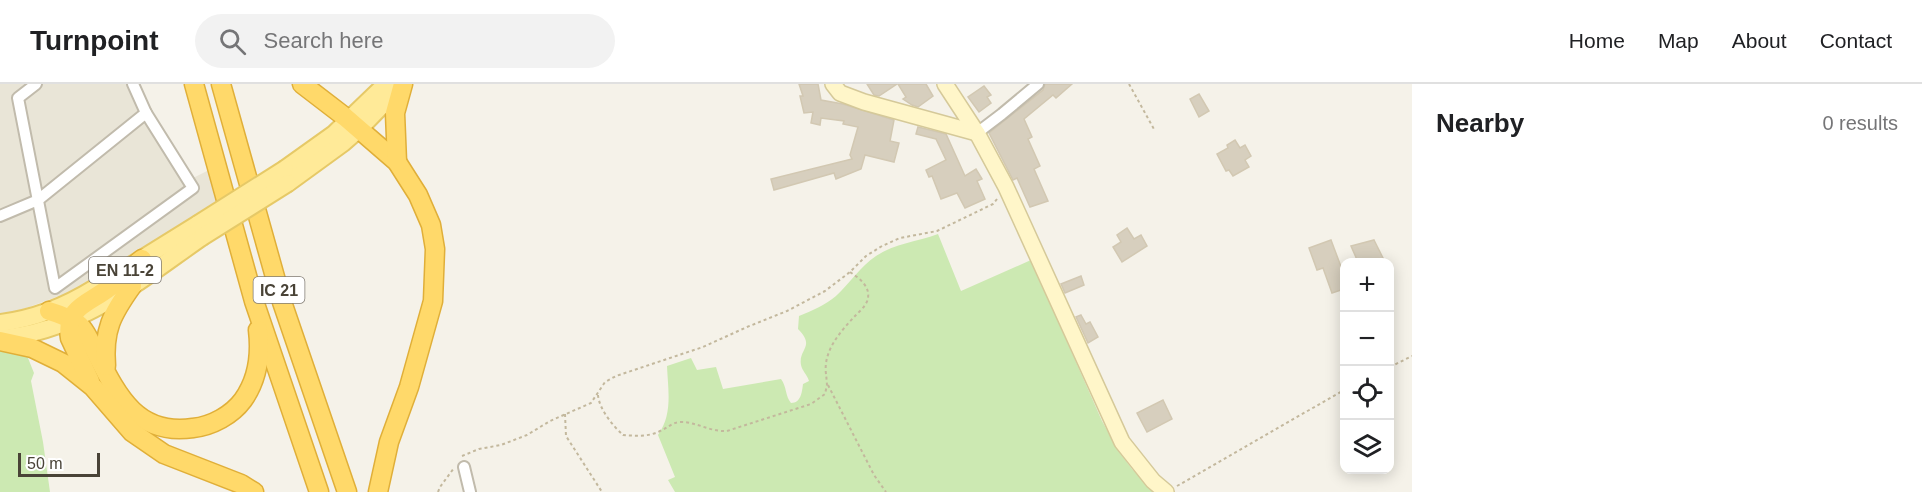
<!DOCTYPE html>
<meta charset="utf-8">
<style>
:root{--surface:#fff;--page:#f2f2f2;--text:#202124;--muted:#757577;--line:#e0e0e0}
body{margin:0;font-family:Helvetica,sans-serif;background:var(--page);color:var(--text)}
.controls{position:absolute;right:18px;bottom:18px;display:grid;overflow:hidden;border-radius:12px;box-shadow:0 3px 15px #0003}
.controls button{width:54px;height:54px;display:grid;place-items:center;padding:0;border:0;border-bottom:2px solid var(--line);background:var(--surface);color:var(--text);font:30px sans-serif}
.scale{position:absolute;left:18px;bottom:15px;width:82px;box-sizing:border-box;padding-left:6px;border:3px solid #494337;border-top:0;font-size:16px;line-height:21px;white-space:nowrap;color:#494337;-webkit-text-stroke:4px #fff;paint-order:stroke}
.list{margin:0;padding:0;list-style:none}
h2{display:flex;justify-content:space-between;align-items:center;height:78px;margin:0;padding:0 24px;font-size:26px}
h2 small{font-size:20px;font-weight:400;color:var(--muted)}
.icon{flex:none;width:33px;height:33px;fill:none;stroke:currentColor;stroke-width:2;stroke-linecap:round;stroke-linejoin:round}
.map{position:relative;flex:none;width:1412px;height:408px;overflow:hidden}
header{display:flex;align-items:center;gap:36px;box-sizing:border-box;height:84px;padding:0 30px;background:var(--surface);border-bottom:2px solid var(--line)}
header strong{font-size:28px}
nav{display:flex;gap:33px;margin-inline-start:auto;font-size:21px}
.search{width:420px;height:54px;background:var(--page);display:flex;align-items:center;gap:15px;box-sizing:border-box;padding:0 21px;border-radius:33px;color:var(--muted);font-size:22px}
main{display:flex}
aside{flex:1;background:var(--surface)}
.map>svg:first-child{display:block}
.residential{fill:#e9e5d7}
.green{fill:#cce9b2}
.building{fill:#d7cfbe;stroke:#d2c8b2;stroke-width:1.5}
.lines{fill:none;stroke-linecap:round;stroke-linejoin:round}
.street-casing{stroke:#c1bbac;stroke-width:14}
.secondary-casing{stroke:#d5c999;stroke-width:18}
.primary-casing{stroke:#e6c967;stroke-width:20}
.highway-casing{stroke:#e0af39;stroke-width:21}
.path{stroke:#c3b89d;stroke-width:2;stroke-dasharray:3 3;stroke-linecap:butt}
.street{stroke:#fff;stroke-width:10}
.secondary{stroke:#fff6c9;stroke-width:15}
.primary{stroke:#ffea98;stroke-width:16}
.highway{stroke:#ffd96a;stroke-width:18}
.primary-bridge-casing{stroke:#e6c967;stroke-width:20;stroke-linecap:butt}
.primary-bridge{stroke:#ffea98;stroke-width:16}
.labels{text-anchor:middle;stroke-width:5;stroke-linejoin:round;paint-order:stroke}
.shield{fill:#fff;stroke:#807b73;stroke-width:1.5}
.shield-label{font-size:16px;font-weight:bold;fill:#494337}
</style>
<header>
<strong>Turnpoint</strong>
<div class="search"><svg class="icon" aria-label="search" viewBox="0 0 24 24"><circle cx="10" cy="10" r="6"/><path d="M15 15l6 6"/></svg>Search here</div>
<nav><a>Home</a><a>Map</a><a>About</a><a>Contact</a></nav>
</header>
<main>
<div class="map">
<svg width="1412" height="408" viewBox="0 0 1412 408">
<rect width="100%" height="100%" fill="#f5f2e9"/>
<path class="residential" d="M0 0H133L189 96 209 86 222 116 73 207 15 228 0 229Z"/>
<g class="green">
<path d="M938 150 961 207 1031 176 1102 337 1120 369 1132 385 1156 408H675L668 396 675 393 658 351C673 330 668 306 667 282L691 274 697 286 716 283 723 305 781 295C787 303 785 312 791 319 801 319 802 308 803 300L809 297C807 290 802 287 801 281 798 265 816 263 798 245L799 232C812 227 825 221 836 212 850 199 860 183 876 172 895 159 917 158 938 150Z"/>
<path d="M0 266 26 269 34 289 31 297 43 358 50 408H0Z"/>
</g>
<g class="building">
<path d="M799 0H818L821 16 843 20 894 36 890 57 899 59 894 78 865 71 861 85 836 95 834 89 774 106 771 95 852 75 850 71 858 43 843 40 844 37 821 34 820 41 811 39 813 28 804 29 800 12H803Z"/>
<path d="M867 0H897L879 12 874 11Z"/>
<path d="M898 0H926L933 12 918 23 912 21 903 15 906 13Z"/>
<path d="M1045 0H1072L1056 14 1053 11 1024 35 1032 53 1028 55 1040 82 1034 85 1048 117 1030 123 1017 94 1013 96 989 49 1043 6Z"/>
<path d="M984 2 991 11 987 13 991 19 979 28 968 13Z"/>
<path d="M1199 10 1209 27 1199 33 1190 15Z"/>
<path d="M918 43 946 50 965 92 976 85 982 95 977 97 985 115 965 124 957 109 941 115 932 92 929 93 926 86 946 76 936 55 916 50Z"/>
<path d="M1235 56 1240 64 1245 61 1251 72 1245 76 1249 83 1233 92 1229 86 1226 87 1217 70 1228 64 1227 61Z"/>
<path d="M1127 144 1134 155 1141 151 1147 162 1122 178 1113 163 1121 158 1117 151Z"/>
<path d="M1331 156 1343 188 1344 187V205L1332 209 1323 184 1317 186 1309 164Z"/>
<path d="M1374 156 1385 178H1358L1351 162Z"/>
<path d="M1081 192 1084 201 1065 209 1061 200Z"/>
<path d="M1081 231 1086 240 1090 238 1098 253 1088 259 1076 233Z"/>
<path d="M1163 316 1172 335 1147 348 1137 329Z"/>
</g>
<g class="lines">
<g class="street-casing">
<g id="street">
<path d="M133 0 146 29"/>
<path d="M977 49 1002 30 1038 0"/>
<path d="M0 132 38 116 146 29 193 104 55 204 18 14 36 0"/>
<path d="M464 383 470 408"/>
</g>
</g>
<g class="secondary-casing">
<g id="secondary">
<path d="M833 0 840 9 864 18 977 49"/>
<path d="M945 0 977 49 1006 103 1122 358 1153 397 1166 408"/>
</g>
</g>
<g class="primary-casing">
<g id="primary">
<path d="M285 85 334 50 386 0"/>
<path d="M288 99 343 59 359 45 403 0"/>
<path d="M132 181 198 140"/>
<path d="M0 239C34 235 66 222 95 204"/>
<path d="M1 254C79 248 140 196 202 153"/>
</g>
</g>
<g class="highway-casing">
<g id="highway">
<path d="M194 0 254 217 319 408"/>
<path d="M221 0 282 218 347 408"/>
<path d="M302 0 345 33 397 78 418 111 431 141 435 165 433 217 409 303 389 358 378 408"/>
<path d="M397 78 395 29 403 0"/>
<path d="M49 227C59 230 70 234 78 240 86 246 92 262 97 271 118 313 138 352 193 344 212 342 232 331 243 316 258 295 261 271 258 246"/>
<path d="M0 257 32 264 63 279 93 303 132 348 164 370 241 400 254 408"/>
<path d="M106 282C103 246 112 230 132 202"/>
<path d="M90 297 70 254C65 224 87 220 106 206 119 197 130 185 142 175"/>
</g>
</g>
<g class="path">
<path d="M1129 0 1155 47"/>
<path d="M1390 283 1412 272"/>
<path d="M826 290C823 267 840 248 855 232 860 227 867 221 868 214 870 202 859 194 850 188"/>
<path d="M828 301 874 391 886 408"/>
<path d="M598 311C599 325 613 342 623 351 635 352 649 353 660 347 668 344 672 338 681 338 697 338 710 348 727 347L811 320 825 310 827 301 826 289"/>
<path d="M565 330 566 352 602 408"/>
<path d="M462 372 479 365 501 361 527 351 550 337 591 319 605 298 616 292 703 263 747 243 787 227 825 207 850 188 866 172 882 162 900 154 937 147 993 120 997 115"/>
<path d="M1177 402 1344 306"/>
<path d="M438 408 440 403 454 384"/>
</g>
<use href="#street" class="street"/>
<use href="#secondary" class="secondary"/>
<use href="#primary" class="primary"/>
<use href="#highway" class="highway"/>
<g class="primary-bridge-casing">
<g id="primary-bridge">
<path d="M198 140 285 85"/>
<path d="M202 153 288 99"/>
</g>
</g>
<use href="#primary-bridge" class="primary-bridge"/>
</g>
<g class="labels">
<g class="shield">
<rect x="89" y="173" width="72" height="26" rx="4.5"/>
<rect x="253.5" y="193" width="51" height="26" rx="4.5"/>
</g>
<g class="shield-label">
<text x="125" y="192">EN 11-2</text>
<text x="279" y="212">IC 21</text>
</g>
</g>
</svg>
<div class="controls">
<button>+</button>
<button>−</button>
<button><svg class="icon" aria-label="locate" viewBox="0 0 24 24"><circle cx="12" cy="12" r="6"/><path d="M12 2v4M12 18v4M2 12h4M18 12h4"/></svg></button>
<button><svg class="icon" aria-label="layers" viewBox="0 0 24 24"><path d="M12 4l9 5-9 5-9-5zM3 14l9 5 9-5"/></svg></button>
</div>
<div class="scale">50 m</div>
</div>
<aside>
<h2>Nearby<small>0 results</small></h2>
<ul class="list">
</ul>
</aside>
</main>
